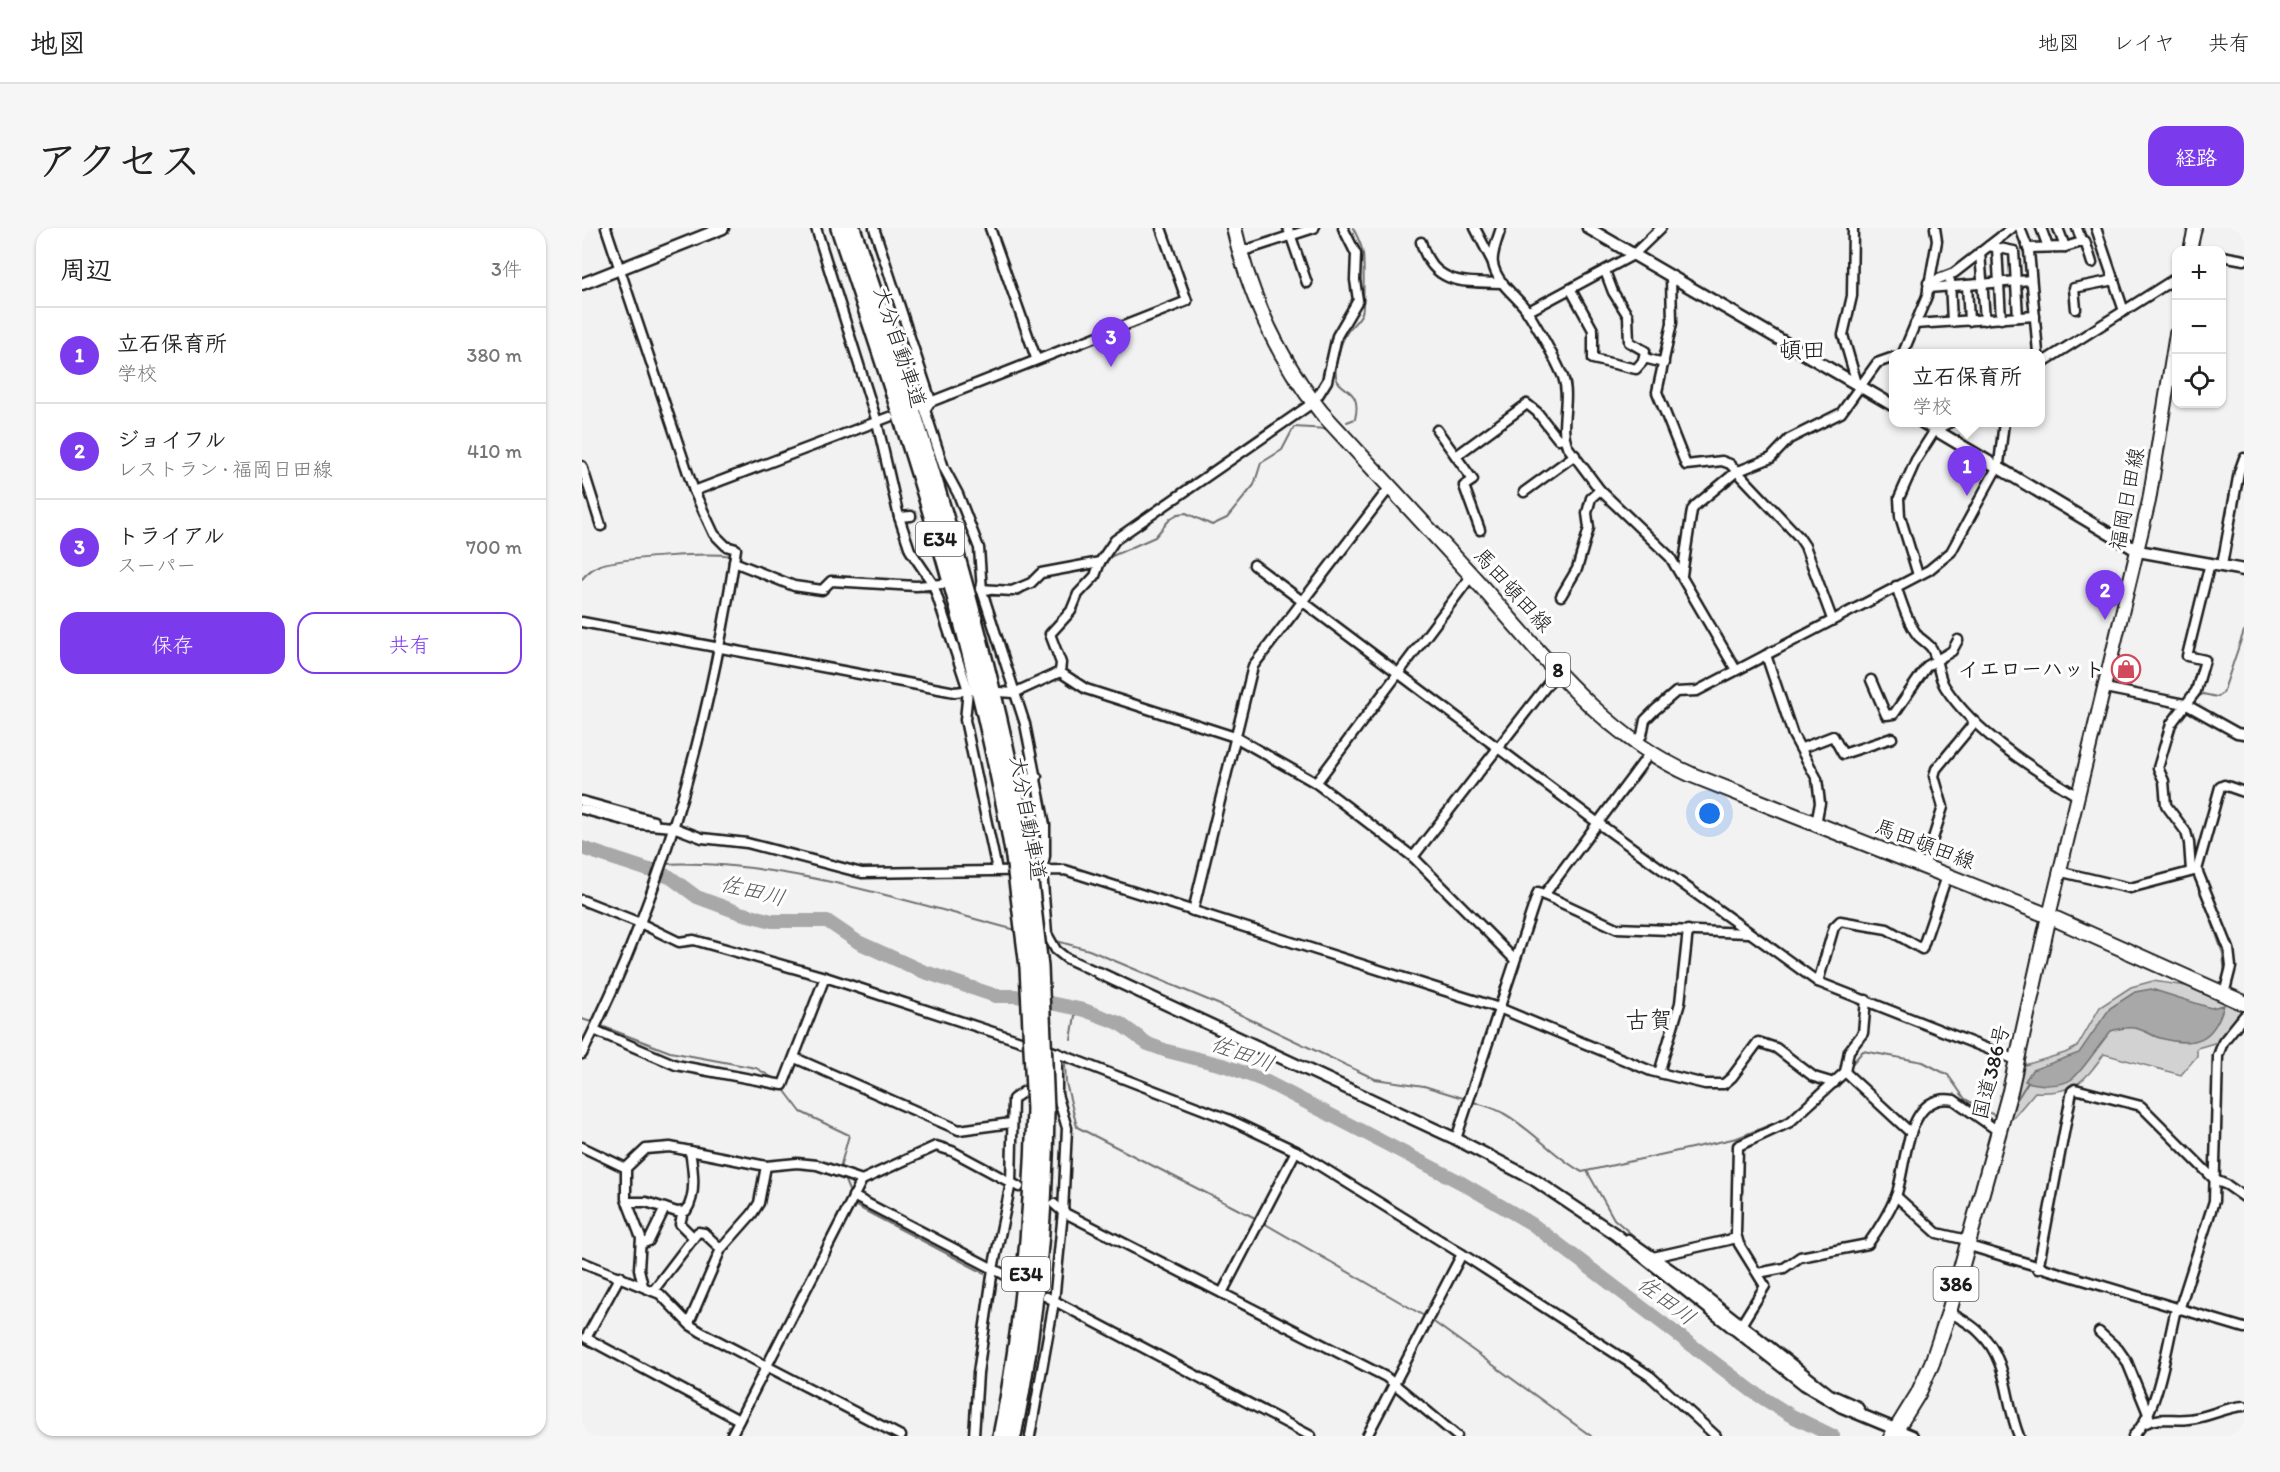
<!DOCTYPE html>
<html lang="ja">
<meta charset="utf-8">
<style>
:root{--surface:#fff;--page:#f6f6f6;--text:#222;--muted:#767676;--line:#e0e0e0;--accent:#7c3aed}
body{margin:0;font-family:Itim,"Klee One",sans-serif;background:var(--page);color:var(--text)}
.controls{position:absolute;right:18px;top:18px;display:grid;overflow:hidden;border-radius:12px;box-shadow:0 2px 4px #0004}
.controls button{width:54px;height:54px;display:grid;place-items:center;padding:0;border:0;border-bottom:2px solid var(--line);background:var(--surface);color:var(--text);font:30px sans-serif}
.you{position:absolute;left:1128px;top:586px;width:21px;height:21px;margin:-15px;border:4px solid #fff;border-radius:50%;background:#1a73e8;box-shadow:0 0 0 9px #1a73e833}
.badge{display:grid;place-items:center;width:39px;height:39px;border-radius:50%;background:var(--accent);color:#fff;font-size:20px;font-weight:700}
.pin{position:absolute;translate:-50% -50px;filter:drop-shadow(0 2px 3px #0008)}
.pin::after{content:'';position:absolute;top:32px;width:21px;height:18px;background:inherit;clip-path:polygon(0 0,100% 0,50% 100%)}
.popup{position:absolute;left:1307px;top:121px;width:156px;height:78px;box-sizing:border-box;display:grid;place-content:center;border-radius:12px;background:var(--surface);filter:drop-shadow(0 2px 4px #0005);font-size:20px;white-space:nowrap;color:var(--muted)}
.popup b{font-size:22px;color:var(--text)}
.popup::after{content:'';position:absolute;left:50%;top:100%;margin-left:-12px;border:12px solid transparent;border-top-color:var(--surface)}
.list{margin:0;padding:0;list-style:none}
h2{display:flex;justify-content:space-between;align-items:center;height:78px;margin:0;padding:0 24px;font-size:26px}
h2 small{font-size:20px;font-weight:400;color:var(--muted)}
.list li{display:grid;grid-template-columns:39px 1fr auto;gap:18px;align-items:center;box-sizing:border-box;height:96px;padding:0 24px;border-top:2px solid var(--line)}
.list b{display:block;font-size:22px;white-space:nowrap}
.list p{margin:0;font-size:20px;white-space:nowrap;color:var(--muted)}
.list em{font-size:20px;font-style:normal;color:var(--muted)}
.actions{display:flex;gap:12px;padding:18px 24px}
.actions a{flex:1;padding:14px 0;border:2px solid var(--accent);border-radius:18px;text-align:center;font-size:21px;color:var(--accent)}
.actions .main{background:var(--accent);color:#fff}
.icon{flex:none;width:33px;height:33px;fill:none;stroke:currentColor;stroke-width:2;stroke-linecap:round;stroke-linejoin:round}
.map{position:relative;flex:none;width:1662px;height:1208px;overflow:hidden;border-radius:18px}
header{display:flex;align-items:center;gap:36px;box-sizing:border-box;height:84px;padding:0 30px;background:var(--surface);border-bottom:2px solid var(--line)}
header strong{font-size:28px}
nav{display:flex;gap:33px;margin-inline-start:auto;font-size:21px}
.intro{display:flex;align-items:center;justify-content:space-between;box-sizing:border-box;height:144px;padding:0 36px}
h1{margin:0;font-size:42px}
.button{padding:15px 27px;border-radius:18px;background:var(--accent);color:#fff;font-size:21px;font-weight:700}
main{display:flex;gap:36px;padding:0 36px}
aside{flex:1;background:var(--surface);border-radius:18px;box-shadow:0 2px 4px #0004}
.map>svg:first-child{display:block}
.green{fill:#d2d2d2;stroke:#777;stroke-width:1.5}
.water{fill:#a8a8a8;stroke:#707070;stroke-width:1.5}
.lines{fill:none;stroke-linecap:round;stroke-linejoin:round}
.stream{stroke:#707070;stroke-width:2}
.river{stroke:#a8a8a8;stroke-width:14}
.minor-tunnel{stroke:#d2d2d2;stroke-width:8;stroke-dasharray:8 4;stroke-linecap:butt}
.minor-casing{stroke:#1c1c1c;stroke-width:13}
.tertiary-casing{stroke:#1c1c1c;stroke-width:15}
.secondary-casing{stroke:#1c1c1c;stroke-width:16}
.primary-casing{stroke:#1c1c1c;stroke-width:18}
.trunk-casing{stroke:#1c1c1c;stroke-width:18}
.motorway-casing{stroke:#1c1c1c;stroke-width:20}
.minor{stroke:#fff;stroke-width:8}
.tertiary{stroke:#fff;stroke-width:10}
.secondary{stroke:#fff;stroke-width:12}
.primary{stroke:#fff;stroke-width:14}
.trunk{stroke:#fff;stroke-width:14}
.motorway{stroke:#fff;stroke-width:15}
.motorway-bridge-casing{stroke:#1c1c1c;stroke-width:20;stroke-linecap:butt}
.motorway-bridge{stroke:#fff;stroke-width:15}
.labels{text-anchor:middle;stroke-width:6;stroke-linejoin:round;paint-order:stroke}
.shield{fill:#fff;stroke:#606060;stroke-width:1.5}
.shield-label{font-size:20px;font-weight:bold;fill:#1c1c1c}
.street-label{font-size:21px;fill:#1c1c1c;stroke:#fff}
.poi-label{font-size:21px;font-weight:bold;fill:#1c1c1c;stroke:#fff;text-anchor:end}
.water-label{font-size:22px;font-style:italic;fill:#5b5b5b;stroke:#fff}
.quarter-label{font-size:24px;fill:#1c1c1c;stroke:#fff}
</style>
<header>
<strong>地図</strong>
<nav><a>地図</a><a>レイヤ</a><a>共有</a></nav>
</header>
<div class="intro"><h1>アクセス</h1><a class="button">経路</a></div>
<main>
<aside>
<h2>周辺<small>3件</small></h2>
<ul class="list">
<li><span class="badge">1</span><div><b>立石保育所</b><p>学校</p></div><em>380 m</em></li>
<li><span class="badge">2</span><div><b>ジョイフル</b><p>レストラン · 福岡日田線</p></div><em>410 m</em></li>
<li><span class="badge">3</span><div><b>トライアル</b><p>スーパー</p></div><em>700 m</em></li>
</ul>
<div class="actions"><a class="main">保存</a><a>共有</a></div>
</aside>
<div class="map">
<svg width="1662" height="1208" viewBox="0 0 1662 1208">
<rect width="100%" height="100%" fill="#f2f2f2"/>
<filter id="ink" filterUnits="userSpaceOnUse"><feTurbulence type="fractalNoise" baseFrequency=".0167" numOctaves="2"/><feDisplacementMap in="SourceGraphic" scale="12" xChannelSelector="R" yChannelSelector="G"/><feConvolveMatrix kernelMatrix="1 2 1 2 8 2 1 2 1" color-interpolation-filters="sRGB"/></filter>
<g filter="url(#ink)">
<path class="green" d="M1571 753 1604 758 1609 753 1662 778 1639 813 1615 820V828L1599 847 1522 826C1501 855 1491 866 1453 864L1430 891 1423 893 1436 839 1483 825 1495 819 1518 779 1549 759Z"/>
<path class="water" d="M1569 761 1629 780 1642 777C1632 812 1614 820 1578 810 1570 808 1561 801 1552 800 1545 799 1536 801 1529 803 1519 814 1500 844 1490 851 1479 859 1455 858 1443 853L1450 842 1497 825 1528 780 1553 764Z"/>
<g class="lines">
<g class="stream">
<path d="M765 194 773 191C781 159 756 164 754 148 752 136 759 113 766 103 770 97 777 92 780 85 782 82 782 32 781 26 780 17 775 8 771 0"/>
<path d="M154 329 185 343"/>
<path d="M518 338 524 336 528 329 573 309 589 290 596 286 604 285 630 297 645 290 672 257 679 235 700 222 712 199 746 201"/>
<path d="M0 351C5 345 11 340 18 337 41 330 125 324 149 328"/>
<path d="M221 355 242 357"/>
<path d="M248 357 350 364"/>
<path d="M406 368 438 367 463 349 513 341"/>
<path d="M1613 470 1621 466 1635 469 1641 465 1662 403"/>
<path d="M1609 606 1613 636"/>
<path d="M81 636C196 631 324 673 434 702"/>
<path d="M53 637 75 636"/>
<path d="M1620 665 1641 726 1643 748"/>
<path d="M471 712 507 722 638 777 793 851 842 858 884 871"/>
<path d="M0 791 12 795"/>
<path d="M17 797 88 824 174 840 196 853"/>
<path d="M489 812 494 781"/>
<path d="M483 835 484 855 495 899 675 991"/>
<path d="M1269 837 1281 823 1341 834 1366 847 1383 871 1412 887 1417 885"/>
<path d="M203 863 219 884 267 907 258 940"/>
<path d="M889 873C899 877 911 879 921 885 950 901 971 928 1000 944L1155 910 1208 889"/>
<path d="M1430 879 1446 854"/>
<path d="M1005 943 1032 991 1062 1017"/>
<path d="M261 948 268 965"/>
<path d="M274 978 402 1045"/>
<path d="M680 994 844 1089"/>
<path d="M1122 1061 1136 1073"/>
<path d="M849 1092 1009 1208"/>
</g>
<path class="river" d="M0 620 88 649 115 669 158 685 190 693H245L276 714 340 743 414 768H434L502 782 537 795 566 816 585 823 644 838 683 853 878 954 950 996 1170 1163 1208 1187 1251 1208"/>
<g class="minor-tunnel">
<path d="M329 288 353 286"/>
<path d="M427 1049 465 1069"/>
</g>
<g class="minor-casing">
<g id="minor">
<path d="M234 0 295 194 317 289 328 322 351 356 386 462 383 492 415 642"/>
<path d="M292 0 349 173"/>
<path d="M408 0 454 130"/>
<path d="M706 0 725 55"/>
<path d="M893 0 910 33"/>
<path d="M919 0C916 10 909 26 911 36 915 56 935 68 946 84 958 104 972 128 981 149 989 171 977 196 985 218L1018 262 1088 329 1154 442"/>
<path d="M1271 0 1270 68 1261 107 1276 159"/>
<path d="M1438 0 1447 23 1456 125"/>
<path d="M1459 0 1466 19"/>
<path d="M1476 0 1483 19"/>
<path d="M1495 0 1500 14"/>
<path d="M1514 0 1542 83"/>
<path d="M839 14C851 58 883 54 921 55"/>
<path d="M1407 18 1432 23 1436 89"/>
<path d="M1415 20 1419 91"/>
<path d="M1446 20 1483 19 1503 13 1510 35"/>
<path d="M658 24 732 0"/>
<path d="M1398 24 1403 92"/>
<path d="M1640 28 1662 32"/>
<path d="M1089 49 1090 95 1075 164 1104 237 1140 233 1148 236 1217 309 1223 318 1250 391"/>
<path d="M1368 53 1370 94"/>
<path d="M1346 55 1372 45 1430 0"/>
<path d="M1385 57 1387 93"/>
<path d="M1346 60 1449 52"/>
<path d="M989 62 1011 102V131L1054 141 1061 133 1063 123 1047 114 1046 88 1031 64 1023 43"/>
<path d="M1494 81 1492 60 1532 52"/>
<path d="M945 84 1051 27 1079 0"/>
<path d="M1333 96 1453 88"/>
<path d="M1321 125 1345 68 1355 13 1353 0"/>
<path d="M1062 130 1082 135"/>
<path d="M1458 136 1594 50"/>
<path d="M349 173 343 182 362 240 376 266 397 320 400 363 443 496 463 597V628L460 642 465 706 474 722 484 730 517 745"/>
<path d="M338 178 605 73 579 0"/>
<path d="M855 202 891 252 882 258 898 302"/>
<path d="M874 228 945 176 955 184 976 211 982 210"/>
<path d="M0 238 19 298"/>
<path d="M112 263 307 189"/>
<path d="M942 264 993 227"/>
<path d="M317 289 329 288"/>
<path d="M152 334 212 358 240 362 249 353 334 358 360 356"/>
<path d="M672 337 1016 595 1236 754 1434 832"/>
<path d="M1640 337 1657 244 1662 230"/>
<path d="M1100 347 1110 282 1114 277 1154 244 1189 230 1207 211 1259 185 1295 135 1312 129"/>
<path d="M1336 347 1318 288 1317 270 1334 232 1353 202 1369 194"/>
<path d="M1314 358C1320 375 1325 393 1336 408 1340 412 1347 416 1350 421 1356 432 1356 448 1363 459 1393 505 1451 541 1497 569"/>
<path d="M398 361 430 363 449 355 459 345 518 334"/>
<path d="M979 368 995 341 1007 300 1005 285 1009 270 1018 262"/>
<path d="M0 394 373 464 391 462"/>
<path d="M1184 427 1211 507 1235 551 1238 575 1234 596"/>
<path d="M478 444 479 435 468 406 489 383 496 366 513 348 518 334 533 312 732 174 745 153 755 108 776 72 773 52 774 26 761 0"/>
<path d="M478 444 504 461 653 509 734 555 831 629 932 731"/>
<path d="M1289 452 1304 487 1312 486 1345 438 1370 423 1376 412"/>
<path d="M1523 460 1603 476 1655 505 1662 506"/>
<path d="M417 464 432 465 478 444"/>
<path d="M1053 516 1060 507 1063 492 1073 482 1094 464 1115 463 1347 342 1369 324 1417 236 1422 194"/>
<path d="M1220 520 1251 508 1261 526 1310 510"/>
<path d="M440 552 455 549"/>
<path d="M734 555 890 347"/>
<path d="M0 573 72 593"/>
<path d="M0 581 56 596 91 599 120 610 165 615 280 645 483 642 917 780 1069 843 1123 856H1142L1150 849 1176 814 1194 820 1232 849 1252 855"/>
<path d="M831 629 976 443"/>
<path d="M1342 639 1361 579 1352 548 1354 541 1393 494"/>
<path d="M1609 643 1607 615 1604 604 1584 577 1582 553 1576 540 1589 496 1614 463 1623 432 1605 428 1628 335"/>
<path d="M1480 644 1548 660 1612 643"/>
<path d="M962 667 1068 525"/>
<path d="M0 672 58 695 97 714 112 712 243 749 475 825 646 891 714 923 880 1026 1068 1148 1134 1208"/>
<path d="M611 683 671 438 808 259"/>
<path d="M1236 754 1252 699 1258 693 1305 701 1340 721 1365 648"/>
<path d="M1642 766 1649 739 1647 721 1615 642 1638 559 1642 557 1662 564"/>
<path d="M12 802 94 837 201 857 243 749"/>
<path d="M0 826C80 668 128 496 154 321L144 318 132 306 112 263 24 0"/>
<path d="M213 830 377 902 429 895"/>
<path d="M1263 844 1329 905"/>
<path d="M1077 845 1098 775 1106 702"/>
<path d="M874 911 956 664 1034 700 1166 705"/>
<path d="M0 919 44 940"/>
<path d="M271 968 427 1049"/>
<path d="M1314 968 1355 1005 1385 1012"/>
<path d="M45 974H64L95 984 104 983C115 967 111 941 108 923"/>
<path d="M472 976 481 984 804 1149 875 1208"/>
<path d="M101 984 98 996 111 1009"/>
<path d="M1046 1011 1097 1047 1248 1166 1275 1178 1282 1188"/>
<path d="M59 1016 67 1013 83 980"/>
<path d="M1384 1017 1662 1100"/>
<path d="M1071 1029 1155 1010"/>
<path d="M0 1034 78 1066 108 1097 119 1104 319 1208"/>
<path d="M1456 1041 1490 863 1493 861 1559 878 1633 952 1645 957 1662 969"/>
<path d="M1176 1045 1202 1040 1218 1029 1286 1016C1296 1002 1307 984 1314 968 1325 938 1323 863 1372 872L1416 903"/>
<path d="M38 1048 4 1110 157 1192"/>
<path d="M61 1058 57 1041 59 1010 44 971V940L64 921 88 919 184 938 215 935 235 937 280 952"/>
<path d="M71 1063 116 1004 122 1005 139 1021"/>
<path d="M640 1065 714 923"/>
<path d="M465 1069 729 1208"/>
<path d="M1597 1082 1632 973 1636 828 1641 814 1662 788"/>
<path d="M1367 1084C1377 1090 1390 1096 1398 1105 1427 1132 1423 1175 1437 1208"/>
<path d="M107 1095 139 1021 170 986 177 975 184 938"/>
<path d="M1159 1097 1183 1058 1157 1016 1154 1006 1156 918 1208 894 1263 844 1267 823 1281 805 1284 772"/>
<path d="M1517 1104 1536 1121 1545 1134 1567 1188"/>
<path d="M1564 1195C1578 1188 1591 1193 1606 1191 1626 1190 1642 1179 1662 1178"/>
<path d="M149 1208 280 952 354 918 370 923 437 959"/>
<path d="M392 1208 396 1145 411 1041 429 955 431 871 441 864 453 865"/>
<path d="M448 1208 472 1074 481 984 485 900 475 866V825"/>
<path d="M785 1208 880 1026"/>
<path d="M1551 1208C1577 1184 1585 1116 1594 1081"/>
</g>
</g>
<g class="tertiary-casing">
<g id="tertiary">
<path d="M1006 0 1312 178"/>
<path d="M0 56 141 0"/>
<path d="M1340 194 1556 323 1662 342"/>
<path d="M517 745 874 911 951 951 1033 1006 1222 1156 1260 1179 1330 1208"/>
</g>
</g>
<g class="secondary-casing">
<g id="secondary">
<path d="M1608 22 1613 0"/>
<path d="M1467 688 1567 273 1594 106"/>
</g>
</g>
<g class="primary-casing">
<path id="primary" d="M652 0C668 69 695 129 739 184 790 239 841 294 891 349 956 421 1019 507 1110 547L1467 688"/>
</g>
<g class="trunk-casing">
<path id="trunk" d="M1310 1208 1336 1166 1350 1135 1367 1084 1428 863 1467 688 1662 775"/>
</g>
<g class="motorway-casing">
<g id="motorway">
<path d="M257 0C327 207 395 413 432 629"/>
<path d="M270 0C340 206 407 413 445 628"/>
<path d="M419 1208C441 1100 450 992 453 882"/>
<path d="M431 1208C453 1101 463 993 464 883"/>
</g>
</g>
<use href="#minor" class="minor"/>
<use href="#tertiary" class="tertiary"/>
<use href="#secondary" class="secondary"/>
<use href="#primary" class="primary"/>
<use href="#trunk" class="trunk"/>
<use href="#motorway" class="motorway"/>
<g class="motorway-bridge-casing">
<g id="motorway-bridge">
<path d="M445 628 458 739 464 883"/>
<path d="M432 629 446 739 453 882"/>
</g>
</g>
<use href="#motorway-bridge" class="motorway-bridge"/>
</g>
</g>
<defs>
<g id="shop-ring" transform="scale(1.5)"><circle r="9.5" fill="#fff" stroke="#d1495b" stroke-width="1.5"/><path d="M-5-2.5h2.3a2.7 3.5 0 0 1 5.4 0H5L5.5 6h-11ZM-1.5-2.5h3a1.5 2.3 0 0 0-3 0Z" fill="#d1495b"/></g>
</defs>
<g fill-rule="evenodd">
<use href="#shop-ring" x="1544" y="441"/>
</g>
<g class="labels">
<g class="shield">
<rect x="334" y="294" width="48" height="34" rx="4.5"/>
<rect x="964" y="425" width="24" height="34" rx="4.5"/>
<rect x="420" y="1029" width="48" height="34" rx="4.5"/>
<rect x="1351.5" y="1039" width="45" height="34" rx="4.5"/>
</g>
<g class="shield-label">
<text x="358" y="318">E34</text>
<text x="976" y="449">8</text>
<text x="444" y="1053">E34</text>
<text x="1374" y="1063">386</text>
</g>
<g class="street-label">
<text transform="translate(318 119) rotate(72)" y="7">大分自動車道</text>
<text transform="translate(1545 271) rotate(-79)" y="7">福岡日田線</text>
<text transform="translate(931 362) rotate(48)" y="7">馬田頓田線</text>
<text transform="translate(446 590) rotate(80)" y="7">大分自動車道</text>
<text transform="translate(1343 616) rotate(21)" y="7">馬田頓田線</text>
<text transform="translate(1409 844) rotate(-76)" y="7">国道386号</text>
</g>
<g class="poi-label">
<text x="1523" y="448">イエローハット</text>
</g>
<g class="water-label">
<text transform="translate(171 662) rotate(14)" y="8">佐田川</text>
<text transform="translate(661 825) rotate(20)" y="8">佐田川</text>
<text transform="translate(1085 1072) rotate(37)" y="8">佐田川</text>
</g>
<g class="quarter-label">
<text x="1220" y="130">頓田</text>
<text x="1067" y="800">古賀</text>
</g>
</g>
</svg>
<div class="controls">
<button>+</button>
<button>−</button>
<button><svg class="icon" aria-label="locate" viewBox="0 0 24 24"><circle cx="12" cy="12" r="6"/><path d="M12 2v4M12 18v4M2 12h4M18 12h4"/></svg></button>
</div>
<div class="you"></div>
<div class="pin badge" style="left:1385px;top:268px">1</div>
<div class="popup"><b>立石保育所</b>学校</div>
<div class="pin badge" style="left:1523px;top:392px">2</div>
<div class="pin badge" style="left:529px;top:139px">3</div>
</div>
</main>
